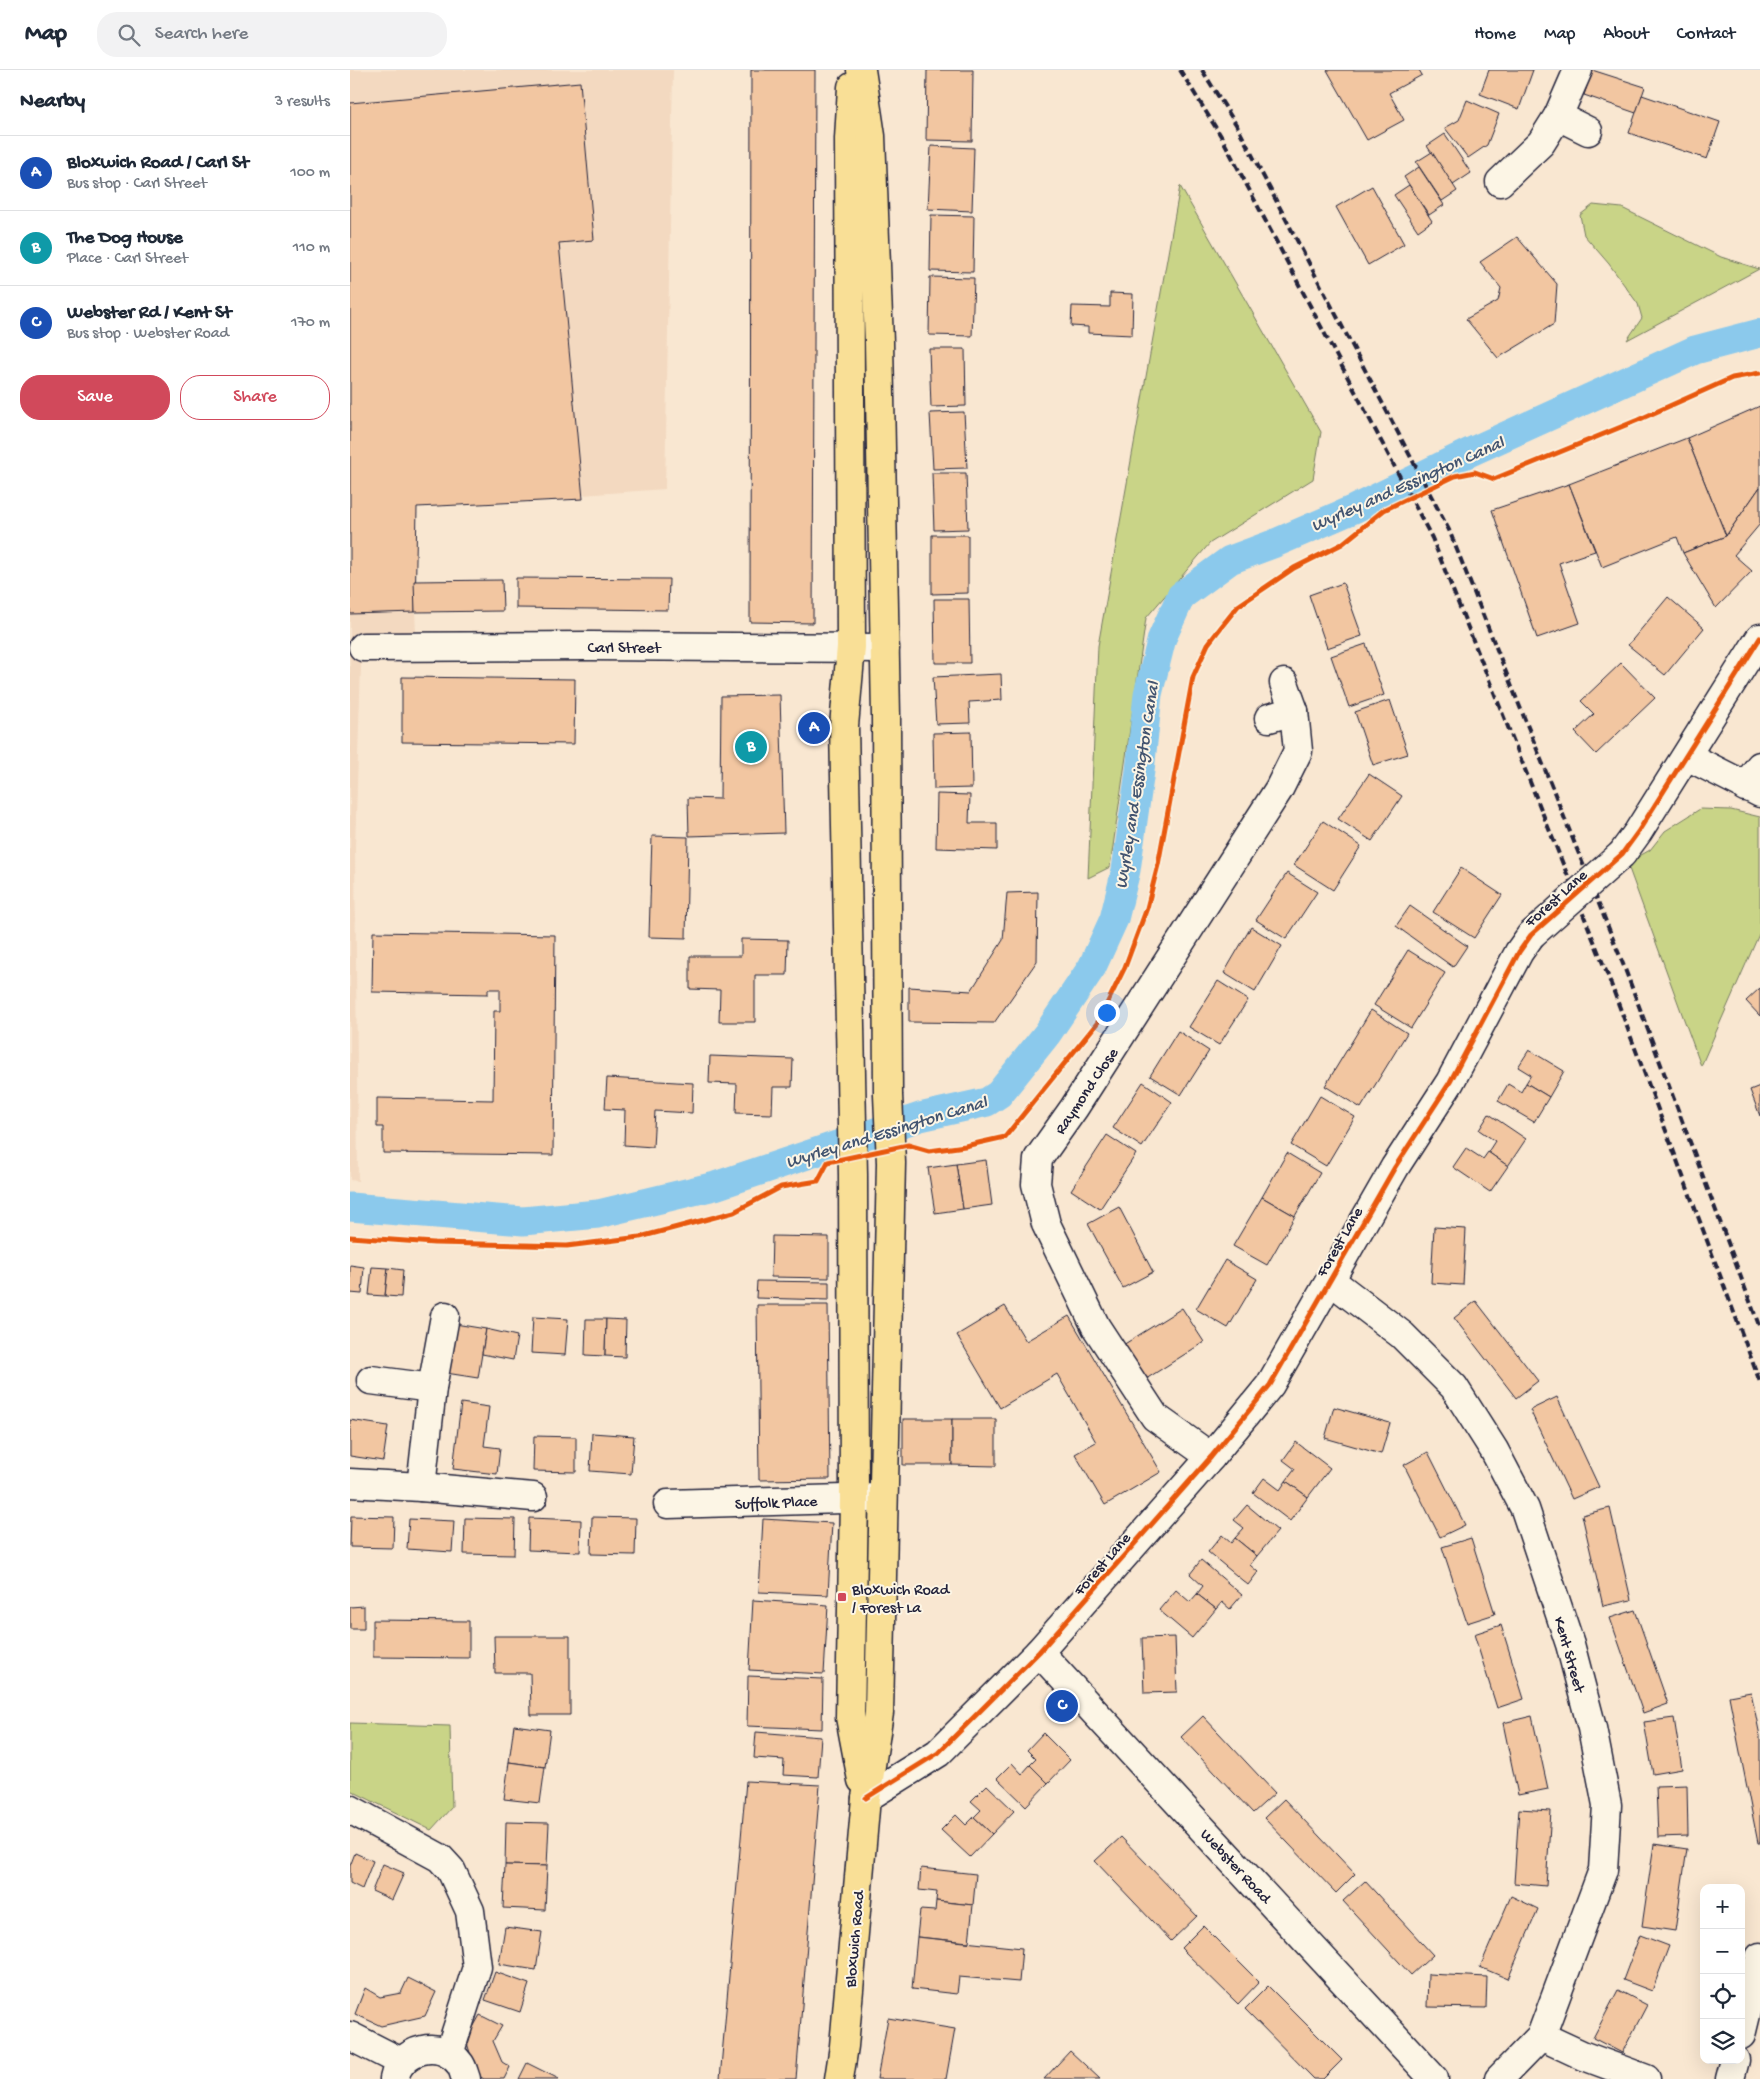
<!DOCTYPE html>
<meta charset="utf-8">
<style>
:root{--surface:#fff;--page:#f2f2f3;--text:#1f2937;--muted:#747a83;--line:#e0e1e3;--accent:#d1495b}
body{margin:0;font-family:"Gochi Hand",sans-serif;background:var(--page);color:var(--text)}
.controls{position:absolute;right:15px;bottom:15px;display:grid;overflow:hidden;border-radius:10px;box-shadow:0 5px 20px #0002}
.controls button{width:45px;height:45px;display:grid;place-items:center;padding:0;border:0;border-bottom:1px solid var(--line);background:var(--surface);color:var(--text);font:25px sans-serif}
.you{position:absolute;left:756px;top:942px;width:18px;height:18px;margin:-12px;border:4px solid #fff;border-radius:50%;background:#1a73e8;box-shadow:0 0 0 8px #1a73e833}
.badge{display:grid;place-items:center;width:32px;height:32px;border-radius:50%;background:var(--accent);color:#fff;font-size:16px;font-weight:700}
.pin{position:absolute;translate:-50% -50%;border:2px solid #fff;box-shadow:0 1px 5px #0006}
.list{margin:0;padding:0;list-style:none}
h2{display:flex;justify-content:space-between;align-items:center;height:65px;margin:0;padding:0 20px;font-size:21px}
h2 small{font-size:16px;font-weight:400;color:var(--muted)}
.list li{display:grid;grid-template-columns:32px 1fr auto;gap:15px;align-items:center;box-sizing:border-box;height:75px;padding:0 20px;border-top:1px solid var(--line)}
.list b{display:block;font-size:19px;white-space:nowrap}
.list p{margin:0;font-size:16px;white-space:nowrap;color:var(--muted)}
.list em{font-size:16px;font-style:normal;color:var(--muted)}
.actions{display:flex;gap:10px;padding:15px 20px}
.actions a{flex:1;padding:11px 0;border:1px solid var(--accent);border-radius:20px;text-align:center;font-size:18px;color:var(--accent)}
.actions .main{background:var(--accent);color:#fff}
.icon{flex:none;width:28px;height:28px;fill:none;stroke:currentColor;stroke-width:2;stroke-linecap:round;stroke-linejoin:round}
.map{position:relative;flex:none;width:1410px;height:2009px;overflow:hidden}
header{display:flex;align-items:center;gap:30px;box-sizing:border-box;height:70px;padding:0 25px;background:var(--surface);border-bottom:1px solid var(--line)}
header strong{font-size:24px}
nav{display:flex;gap:28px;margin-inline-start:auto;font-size:18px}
.search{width:350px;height:45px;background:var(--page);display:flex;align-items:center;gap:12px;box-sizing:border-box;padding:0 18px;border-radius:20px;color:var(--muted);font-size:19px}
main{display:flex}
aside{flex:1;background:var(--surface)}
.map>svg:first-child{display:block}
.built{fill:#f3d9c0}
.green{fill:#c9d487;stroke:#767b61}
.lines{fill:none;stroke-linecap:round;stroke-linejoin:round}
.canal{stroke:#8bc9ec;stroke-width:29}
.building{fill:#f2c6a1;stroke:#22223b}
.minor-casing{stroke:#22223b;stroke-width:31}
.major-casing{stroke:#22223b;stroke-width:31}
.minor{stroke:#fcf5e5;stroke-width:28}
.major{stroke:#f9df96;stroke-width:28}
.rail{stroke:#22223b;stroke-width:4;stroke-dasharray:8 4;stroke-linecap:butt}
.minor-bridge-casing{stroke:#22223b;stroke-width:31;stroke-linecap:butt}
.minor-bridge{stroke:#fcf5e5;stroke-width:28}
.cycleway-casing{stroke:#fcf5e5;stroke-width:8}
.cycleway{stroke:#e8590c;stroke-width:5}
.poi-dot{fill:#d1495b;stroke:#fcf5e5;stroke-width:2}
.labels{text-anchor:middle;stroke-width:4;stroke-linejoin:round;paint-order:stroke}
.street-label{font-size:16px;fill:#22223b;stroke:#fcf5e5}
.poi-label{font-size:16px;fill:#22223b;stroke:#fcf5e5;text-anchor:start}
.water-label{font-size:18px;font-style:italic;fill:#425470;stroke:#fcf5e5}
</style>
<header>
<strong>Map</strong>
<div class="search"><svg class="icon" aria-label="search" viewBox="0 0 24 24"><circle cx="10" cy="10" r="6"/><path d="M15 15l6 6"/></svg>Search here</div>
<nav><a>Home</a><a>Map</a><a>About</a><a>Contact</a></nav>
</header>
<main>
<aside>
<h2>Nearby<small>3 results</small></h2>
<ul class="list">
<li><span class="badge" style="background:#1a4fb4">A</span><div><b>Bloxwich Road / Carl St</b><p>Bus stop · Carl Street</p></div><em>100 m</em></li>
<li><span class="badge" style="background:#0f9aa8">B</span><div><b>The Dog House</b><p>Place · Carl Street</p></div><em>110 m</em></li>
<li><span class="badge" style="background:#1a4fb4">C</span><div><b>Webster Rd / Kent St</b><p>Bus stop · Webster Road</p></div><em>170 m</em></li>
</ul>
<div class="actions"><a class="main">Save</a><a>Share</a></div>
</aside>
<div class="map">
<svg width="1410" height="2009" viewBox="0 0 1410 2009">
<rect width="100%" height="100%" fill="#f9e7d1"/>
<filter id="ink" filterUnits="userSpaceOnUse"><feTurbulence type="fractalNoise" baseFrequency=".02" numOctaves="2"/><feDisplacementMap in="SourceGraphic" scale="10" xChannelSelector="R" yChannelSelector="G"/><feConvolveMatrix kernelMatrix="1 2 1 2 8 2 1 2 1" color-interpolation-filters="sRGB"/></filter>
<g filter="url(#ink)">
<path class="built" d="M0 0H323L315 419 67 437 64 511 66 566 12 565 5 778 8 1111 0 1110Z"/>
<g class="green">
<path d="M830 116 971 362 963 409 860 473 796 548 760 797 738 808 748 576Z"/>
<path d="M1243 135 1272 138 1371 187 1409 199 1277 270 1292 248 1288 234 1259 194 1234 165 1230 145Z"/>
<path d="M1350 739 1381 740 1410 747V862L1351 996 1277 793 1300 780 1315 761Z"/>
<path d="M0 1653 100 1656 102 1737 81 1760 0 1720Z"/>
</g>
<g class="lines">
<path class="canal" d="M0 1137 173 1151 248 1144 365 1116 570 1047 637 1032 649 1024 697 964 742 897 764 849 776 800 790 701 798 624 812 568 831 526 880 490 923 474 1004 439 1116 384 1345 280 1410 263"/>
</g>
<g class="building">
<path d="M401 0H465L463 553 400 552Z"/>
<path d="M577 0H623L622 71 576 70Z"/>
<path d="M977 0H1069L1072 5 1039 23 1054 50 1017 70Z"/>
<path d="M1139 0H1183L1169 39 1130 24Z"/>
<path d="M1242 0 1295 17 1286 43 1234 25Z"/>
<path d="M230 12 244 170 209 173 233 429 67 437 65 542 0 544V33Z"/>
<path d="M1292 25 1370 52 1357 89 1279 63Z"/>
<path d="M1117 30 1149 44 1137 75 1118 88 1095 58 1109 50Z"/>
<path d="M1095 64 1121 103 1103 115 1077 76Z"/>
<path d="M581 76 624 78 622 141 578 139Z"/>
<path d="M1082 82 1107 121 1092 131 1066 92Z"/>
<path d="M1069 97 1094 135 1079 145 1054 107Z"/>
<path d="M1059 115 1082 151 1068 161 1044 125Z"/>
<path d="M1022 116 1054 174 1018 195 986 137Z"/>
<path d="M581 145 624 146 623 202 580 201Z"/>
<path d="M1167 167 1207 214 1204 254 1148 288 1116 249 1148 231 1151 218 1130 192Z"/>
<path d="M580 207 624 208 622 266 579 265Z"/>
<path d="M760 223 783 224 782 265 738 263V257L721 256 722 236 760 237Z"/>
<path d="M579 279H615L616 336 581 337Z"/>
<path d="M1410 336V417L1376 466 1337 368Z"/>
<path d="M614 342 617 398 583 399 580 343Z"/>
<path d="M1337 368 1376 466 1333 483 1327 467 1252 497 1219 414Z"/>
<path d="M582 403H616L618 459 584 460Z"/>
<path d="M1219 414 1245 481 1209 493 1230 553 1187 568 1142 440Z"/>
<path d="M1410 417V454L1384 485 1402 501 1366 538 1333 483 1376 466Z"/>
<path d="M582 465H618V523L582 524Z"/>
<path d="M166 508 319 509 318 540 166 538Z"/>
<path d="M152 510 153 541 65 542 64 511Z"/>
<path d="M993 513 1012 566 977 578 959 525Z"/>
<path d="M1318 527 1354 558 1315 605 1278 575Z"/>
<path d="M584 529H619L620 593H585Z"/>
<path d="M1016 574 1034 625 999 637 981 586Z"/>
<path d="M1271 593 1305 628 1246 684 1225 662 1244 644 1231 631Z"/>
<path d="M651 604 652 630 619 632 620 653 586 654 583 607Z"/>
<path d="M52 607 225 609 224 674 52 672Z"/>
<path d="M430 625 434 763 339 766 338 728 370 729 371 626Z"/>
<path d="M1040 630 1058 684 1023 695 1005 642Z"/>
<path d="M621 662 622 718 584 719 583 663Z"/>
<path d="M1019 704 1052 726 1022 771 988 749Z"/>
<path d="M587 724 620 725 619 753H647V780L586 778Z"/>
<path d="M973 751 1011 776 983 820 944 795Z"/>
<path d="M302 766 338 767 336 868 299 867Z"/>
<path d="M1111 798 1152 825 1124 868 1083 842Z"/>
<path d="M937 803 967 822 936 869 906 850Z"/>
<path d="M688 822 687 891 644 953 559 952V917L621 921 653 870 657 823Z"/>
<path d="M1060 836 1117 876 1103 897 1046 856Z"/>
<path d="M901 857 932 876 905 922 874 903Z"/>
<path d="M23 862 205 865 203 1085 33 1083V1057H27V1028L143 1030 144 941H150V919H138V924L22 922Z"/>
<path d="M391 869 438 870 437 905H405V952H369L370 920 340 919V886H391Z"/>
<path d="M1058 880 1095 903 1061 958 1024 935Z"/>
<path d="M868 911 898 930 869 975 839 957Z"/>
<path d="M1410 918V946L1396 931Z"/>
<path d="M1021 940 1057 963 1011 1038 975 1016Z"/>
<path d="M828 961 859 981 831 1025 800 1006Z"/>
<path d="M1179 980 1214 1001 1199 1027 1176 1013 1181 1005 1168 997Z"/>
<path d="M360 986 443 989 442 1017H423L422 1044 386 1043 387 1014 359 1013Z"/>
<path d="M257 1008 343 1013 342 1043 305 1041 303 1077 274 1075 275 1040 255 1039Z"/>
<path d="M793 1012 822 1032 792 1077 763 1058Z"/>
<path d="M1176 1013 1199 1027 1184 1052 1148 1031 1158 1014 1171 1022Z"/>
<path d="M1410 1016V1046L1400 1020Z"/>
<path d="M970 1026 1005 1047 976 1096 941 1075Z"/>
<path d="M1139 1044 1176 1069 1158 1096 1138 1082 1145 1071 1129 1060Z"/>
<path d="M757 1065 786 1084 750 1139 721 1120Z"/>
<path d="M1116 1078 1133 1089 1138 1082 1158 1096 1140 1122 1103 1097Z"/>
<path d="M937 1083 970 1103 945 1146 912 1127Z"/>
<path d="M636 1090 642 1135 613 1139 606 1094Z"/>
<path d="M606 1094 613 1139 585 1143 578 1098Z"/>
<path d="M912 1127 945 1146 917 1195 883 1176Z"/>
<path d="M769 1137 803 1202 773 1218 738 1154Z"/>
<path d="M1084 1157 1116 1159 1113 1215 1081 1213Z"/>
<path d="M422 1166 479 1167V1208L421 1207Z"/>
<path d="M875 1190 907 1209 878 1258 846 1239Z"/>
<path d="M0 1195 14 1197 12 1224 0 1223Z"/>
<path d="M22 1197 38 1198 35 1226 19 1225Z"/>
<path d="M38 1198 53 1200 51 1227 35 1226Z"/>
<path d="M407 1211 479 1212V1230L406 1228Z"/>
<path d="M1126 1231 1188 1311 1166 1328 1104 1248Z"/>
<path d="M407 1235H478L480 1409 409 1410Z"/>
<path d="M655 1236 676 1271 719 1246 811 1402 755 1435 725 1384 746 1372 707 1304 650 1338 607 1265Z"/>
<path d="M832 1238 854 1272 796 1309 773 1275Z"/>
<path d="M183 1247 218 1249 215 1285 181 1283Z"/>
<path d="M236 1249H256L255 1286 235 1285Z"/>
<path d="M256 1249 276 1250 275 1287 255 1286Z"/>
<path d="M105 1254 136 1259 128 1308 96 1303Z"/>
<path d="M136 1259 167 1266 163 1290 132 1284Z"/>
<path d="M1207 1327 1249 1417 1222 1429 1180 1340Z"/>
<path d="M111 1333 139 1337 134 1376 150 1378 147 1404 103 1399Z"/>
<path d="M984 1337 1040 1353 1031 1384 975 1368Z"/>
<rect x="553" y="1349" width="49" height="46"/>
<path d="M602 1349H646V1396L602 1395Z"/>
<path d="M0 1350 38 1356 33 1391 0 1386Z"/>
<path d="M242 1363 284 1366 281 1404 240 1401Z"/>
<path d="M184 1366 226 1367V1402L183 1401Z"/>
<path d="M946 1372 980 1398 958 1427 936 1411 945 1399 933 1390Z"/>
<path d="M1078 1382 1115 1455 1090 1467 1054 1395Z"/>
<path d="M914 1408 930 1420 936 1411 958 1427 940 1451 903 1423Z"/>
<path d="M897 1435 928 1461 907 1486 885 1468 894 1458 884 1450Z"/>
<path d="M1260 1438 1281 1530 1253 1536 1232 1445Z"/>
<path d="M1 1446 44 1447 43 1478 0 1477Z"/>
<path d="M242 1447 286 1448 285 1485 241 1484Z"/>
<path d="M115 1448 165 1449 164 1485 114 1484Z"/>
<path d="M179 1448 231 1450 230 1482 178 1480Z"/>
<path d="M59 1449 104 1451 102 1482 57 1479Z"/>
<path d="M413 1449 482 1453 478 1525 409 1522Z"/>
<path d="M872 1465 881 1473 885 1468 907 1486 900 1495 908 1502 898 1515 858 1482Z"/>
<path d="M1121 1468 1145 1544 1117 1553 1092 1477Z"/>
<path d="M851 1490 892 1525 880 1539 872 1532 866 1539 847 1524 853 1516 840 1504Z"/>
<path d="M826 1520 840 1532 847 1524 866 1539 842 1568 809 1540Z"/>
<path d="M403 1530 478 1535 474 1604 399 1600Z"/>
<path d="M14 1536V1559H0V1537Z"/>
<path d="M1285 1540 1318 1634 1293 1643 1260 1548Z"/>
<path d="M23 1550 119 1551V1588L23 1587Z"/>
<path d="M1151 1555 1174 1629 1147 1638 1124 1564Z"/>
<path d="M144 1566H220V1645H181L180 1603H145Z"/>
<path d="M825 1567 827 1622 794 1623 792 1568Z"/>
<path d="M398 1606 473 1609 472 1659 397 1656Z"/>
<path d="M1401 1622 1410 1666V1773H1408L1379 1626Z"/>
<path d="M853 1646 925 1723 903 1743 831 1667Z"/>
<path d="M1182 1646 1198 1719 1168 1725 1153 1653Z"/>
<path d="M1324 1648 1332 1699 1303 1704 1294 1652Z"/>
<path d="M164 1655 200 1660 195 1697 159 1692Z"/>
<path d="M406 1662 471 1667 468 1707 433 1705 434 1690 404 1688Z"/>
<path d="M693 1663 720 1690 698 1713 680 1695 686 1689 677 1680Z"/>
<path d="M159 1692 195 1697 190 1733 154 1729Z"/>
<path d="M662 1693 672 1704 680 1695 698 1713 676 1736 647 1708Z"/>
<path d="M396 1711 470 1715 446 2009H370Z"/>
<path d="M637 1715 664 1741 642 1764 624 1747 631 1740 621 1731Z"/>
<path d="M1337 1715 1338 1766 1308 1767 1306 1716Z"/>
<path d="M934 1729 1005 1804 986 1823 914 1748Z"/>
<path d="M1169 1739 1201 1741 1196 1816 1164 1813Z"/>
<path d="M606 1745 616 1755 624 1747 642 1764 620 1787 591 1760Z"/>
<path d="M156 1752 199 1753 197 1796 155 1795Z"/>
<path d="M771 1767 847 1846 821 1871 745 1791Z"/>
<path d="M1304 1774 1337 1779 1325 1861 1292 1856Z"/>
<path d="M5 1783 23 1791 12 1819 0 1813V1796Z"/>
<path d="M33 1794 54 1803 42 1830 22 1821Z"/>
<path d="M155 1795 197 1796 195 1840 153 1838Z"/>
<path d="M571 1798 626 1804 623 1835 586 1831 587 1822 569 1820Z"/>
<path d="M1015 1811 1083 1885 1061 1905 993 1831Z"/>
<path d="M1161 1826 1188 1839 1158 1909 1130 1897Z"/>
<path d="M586 1831 623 1835 619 1872 567 1867 570 1840 585 1841Z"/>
<path d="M853 1856 909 1912 888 1934 831 1878Z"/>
<path d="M155 1857 192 1862 186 1900 149 1894Z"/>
<path d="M1290 1865 1319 1876 1302 1921 1273 1910Z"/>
<path d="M567 1867 672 1878 669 1912 609 1907 607 1924 562 1919Z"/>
<path d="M145 1902 179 1914 170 1942 135 1930Z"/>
<path d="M1078 1904 1137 1907 1136 1938 1077 1937Z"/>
<path d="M58 1908 86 1922 75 1946 31 1956 5 1944 15 1918 30 1927 51 1923Z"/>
<path d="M918 1916 992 1990 973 2009H964L895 1939Z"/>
<path d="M1268 1920 1297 1935 1272 1983 1243 1968Z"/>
<path d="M130 1945 152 1956 143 1971 152 1992 160 1997 154 2009H134L127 2005 116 1970Z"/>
<path d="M538 1948 605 1959 596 2009H527Z"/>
<path d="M720 1981 750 2009H694Z"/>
<path d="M177 1993 209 2009H169Z"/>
</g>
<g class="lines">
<g class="minor-casing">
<g id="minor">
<path d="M1208 46 1238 61"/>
<path d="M1150 112 1191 73 1208 46 1228 0"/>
<path d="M13 577 240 576 535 578"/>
<path d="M919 648 944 641"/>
<path d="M1337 686 1410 723"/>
<path d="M1395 717 1410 696"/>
<path d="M1272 784 1288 762 1410 568"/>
<path d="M980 1210 1052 1265 1104 1317 1144 1380 1175 1439 1220 1574 1242 1658 1257 1735 1253 1800 1191 1966 1149 2009"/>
<path d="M21 1310 82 1318"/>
<path d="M861 1387 805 1347 746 1257 696 1154 686 1114 688 1089 724 1038 929 719 948 681 944 641 934 613"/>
<path d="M0 1413 71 1417 183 1427"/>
<path d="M71 1417 82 1318 95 1246"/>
<path d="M318 1434 529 1428"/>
<path d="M689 1582 1084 2009"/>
<path d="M516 1728 588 1683 689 1582 861 1387 920 1315 1045 1097 1100 1012 1169 882 1181 865"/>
<path d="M0 1739 90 1788 101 1800 120 1841 127 1897 99 1984"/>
<path d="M1391 1965 1410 1887"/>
<path d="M0 1966 51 1992"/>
<path d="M1191 1966 1234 1986 1296 2009"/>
<path d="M44 2009C50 1978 91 1968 110 1994 113 1998 114 2004 116 2009"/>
<path d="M1380 2009 1385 1990"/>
</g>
</g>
<g class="major-casing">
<g id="major">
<path d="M502 17 499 69 501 577 494 656 503 1105 504 1429 500 1647 512 1710"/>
<path d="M489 2009 494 1976 516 1728 529 1643 541 1093 538 1025 536 646 529 272 521 66 511 0"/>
</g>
</g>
<use href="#minor" class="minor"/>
<use href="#major" class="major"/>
<g class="rail">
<path d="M830 0 871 66 1082 468 1258 906 1410 1312"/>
<path d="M852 0 887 56 1099 460 1275 899 1410 1258"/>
</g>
<g class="minor-bridge-casing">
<path id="minor-bridge" d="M1181 865 1272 784"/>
</g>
<use href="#minor-bridge" class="minor-bridge"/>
<g class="cycleway-casing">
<g id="cycleway">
<path d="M0 1167 84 1173 217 1176 290 1167 384 1142 431 1117 468 1111 478 1092 558 1075 579 1081 615 1076 655 1067 748 952 775 897 797 838 808 795 843 607 858 574 872 556 888 536 944 498 992 474 1034 440 1105 406 1125 402 1144 409 1288 350 1382 308 1410 303"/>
<path d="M516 1728 588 1683 689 1582 861 1387 920 1315 1045 1097 1100 1012 1169 882 1181 865 1272 784 1288 762 1410 568"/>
</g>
</g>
<use href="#cycleway" class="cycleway"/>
</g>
</g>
<rect class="poi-dot" x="487" y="1522" width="10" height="10" rx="2.5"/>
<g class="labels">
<g class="street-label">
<text x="274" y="582">Carl Street</text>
<text transform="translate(1205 827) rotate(-42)" y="6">Forest Lane</text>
<text transform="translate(735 1020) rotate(-56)" y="6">Raymond Close</text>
<text transform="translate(988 1171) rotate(-60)" y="6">Forest Lane</text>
<text transform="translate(426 1431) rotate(-2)" y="6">Suffolk Place</text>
<text transform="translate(751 1493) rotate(-49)" y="6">Forest Lane</text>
<text transform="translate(1221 1584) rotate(74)" y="6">Kent Street</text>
<text transform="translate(887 1795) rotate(47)" y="6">Webster Road</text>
<text transform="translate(503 1869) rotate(-85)" y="6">Bloxwich Road</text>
</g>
<g class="poi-label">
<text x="502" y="1524">Bloxwich Road<tspan x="502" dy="18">/ Forest La</tspan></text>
</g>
<g class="water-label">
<text transform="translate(1057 413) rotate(-24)" y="6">Wyrley and Essington Canal</text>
<text transform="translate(786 715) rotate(-81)" y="6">Wyrley and Essington Canal</text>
<text transform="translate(536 1061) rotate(-17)" y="6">Wyrley and Essington Canal</text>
</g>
</g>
</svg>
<div class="controls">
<button>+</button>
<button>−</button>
<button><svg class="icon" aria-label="locate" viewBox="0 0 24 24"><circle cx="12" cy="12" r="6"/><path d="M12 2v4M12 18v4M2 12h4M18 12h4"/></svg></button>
<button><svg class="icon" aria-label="layers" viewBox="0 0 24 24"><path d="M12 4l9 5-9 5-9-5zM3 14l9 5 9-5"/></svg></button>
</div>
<div class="you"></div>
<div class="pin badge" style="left:464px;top:658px;background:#1a4fb4">A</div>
<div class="pin badge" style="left:401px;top:677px;background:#0f9aa8">B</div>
<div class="pin badge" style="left:712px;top:1636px;background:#1a4fb4">C</div>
</div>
</main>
